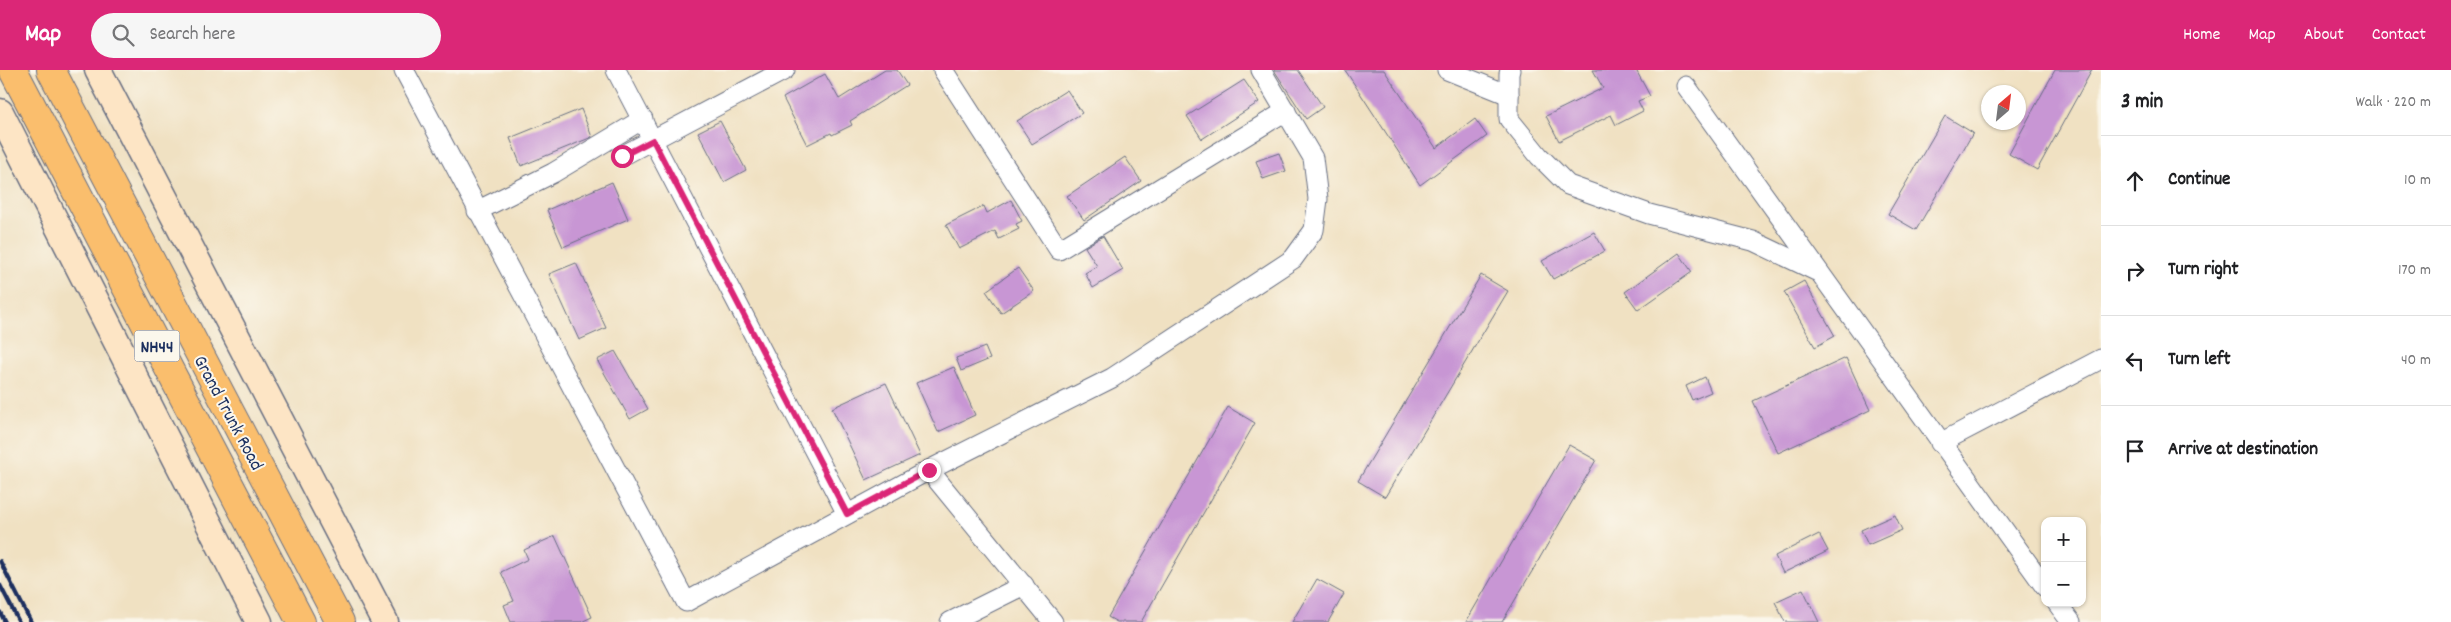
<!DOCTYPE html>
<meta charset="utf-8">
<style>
:root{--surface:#fff;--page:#f6f6f6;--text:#202124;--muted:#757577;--line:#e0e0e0;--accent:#db2777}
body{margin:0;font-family:Dekko,sans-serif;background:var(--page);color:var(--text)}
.controls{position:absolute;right:15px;bottom:15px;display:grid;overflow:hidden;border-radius:10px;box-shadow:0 1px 4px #0004}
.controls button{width:45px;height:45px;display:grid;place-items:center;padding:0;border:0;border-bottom:1px solid var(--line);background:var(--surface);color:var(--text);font:25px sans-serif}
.compass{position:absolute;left:1981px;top:15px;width:45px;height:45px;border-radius:50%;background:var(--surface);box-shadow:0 1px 4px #0004;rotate:28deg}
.stop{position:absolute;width:15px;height:15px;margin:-11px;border:4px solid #db2777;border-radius:50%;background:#fff}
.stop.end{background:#db2777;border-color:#fff;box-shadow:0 1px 5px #0008}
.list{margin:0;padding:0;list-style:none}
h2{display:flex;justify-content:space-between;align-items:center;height:65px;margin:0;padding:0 20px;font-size:21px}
h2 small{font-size:16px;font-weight:400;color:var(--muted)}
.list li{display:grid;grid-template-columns:32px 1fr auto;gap:15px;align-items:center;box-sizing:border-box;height:90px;padding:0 20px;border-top:1px solid var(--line)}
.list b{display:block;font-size:19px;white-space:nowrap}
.list em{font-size:16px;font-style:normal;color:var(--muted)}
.icon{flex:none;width:28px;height:28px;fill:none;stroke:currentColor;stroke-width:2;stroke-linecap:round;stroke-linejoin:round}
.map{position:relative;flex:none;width:2101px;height:552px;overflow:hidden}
header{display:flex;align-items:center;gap:30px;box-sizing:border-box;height:70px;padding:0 25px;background:var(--accent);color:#fff}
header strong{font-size:24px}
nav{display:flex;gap:28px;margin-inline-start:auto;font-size:18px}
.search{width:350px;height:45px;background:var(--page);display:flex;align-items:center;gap:12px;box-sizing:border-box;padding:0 18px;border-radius:28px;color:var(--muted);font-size:19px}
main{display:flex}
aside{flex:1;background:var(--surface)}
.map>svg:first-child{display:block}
.building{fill:#c896d4}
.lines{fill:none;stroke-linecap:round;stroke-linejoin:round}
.street-casing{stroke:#666d81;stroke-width:21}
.secondary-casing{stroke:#666d81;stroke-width:29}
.highway-casing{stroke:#666d81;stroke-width:30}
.street{stroke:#fff;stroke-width:19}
.secondary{stroke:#fde5c5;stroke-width:26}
.highway{stroke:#fabe6d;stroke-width:28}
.rail{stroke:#1b2f5e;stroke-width:4}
.route{stroke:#db2777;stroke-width:6}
.labels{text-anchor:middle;stroke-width:4;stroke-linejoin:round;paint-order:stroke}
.shield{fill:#fbf7ec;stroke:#5e6b89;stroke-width:1}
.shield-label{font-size:18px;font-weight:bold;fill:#1b2f5e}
.street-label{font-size:19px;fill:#1b2f5e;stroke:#fbf7ec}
</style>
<header>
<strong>Map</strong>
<div class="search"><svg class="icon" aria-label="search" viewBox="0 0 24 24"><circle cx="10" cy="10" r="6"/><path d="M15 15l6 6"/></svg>Search here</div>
<nav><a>Home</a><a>Map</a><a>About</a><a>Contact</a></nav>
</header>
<main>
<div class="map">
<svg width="2101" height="552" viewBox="0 0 2101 552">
<rect width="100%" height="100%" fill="#fbf7ec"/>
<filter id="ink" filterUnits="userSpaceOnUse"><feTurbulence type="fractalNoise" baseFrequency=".02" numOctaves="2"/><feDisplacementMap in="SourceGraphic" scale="10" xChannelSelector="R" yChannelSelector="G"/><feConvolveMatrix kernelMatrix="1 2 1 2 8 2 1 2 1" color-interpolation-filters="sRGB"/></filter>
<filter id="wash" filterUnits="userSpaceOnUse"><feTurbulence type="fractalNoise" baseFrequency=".0096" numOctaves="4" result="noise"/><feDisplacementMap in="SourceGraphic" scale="20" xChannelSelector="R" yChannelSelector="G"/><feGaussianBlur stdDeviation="1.12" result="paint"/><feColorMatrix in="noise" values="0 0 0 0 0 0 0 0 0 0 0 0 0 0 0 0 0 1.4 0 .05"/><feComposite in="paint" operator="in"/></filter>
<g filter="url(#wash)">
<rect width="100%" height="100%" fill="#f0e1c2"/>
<g id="blocks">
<g class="building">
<path d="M885 0H897L907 15 850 51 852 55 832 65 831 63 807 75 783 28 825 4 839 29Z"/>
<path d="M1274 0H1298L1323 37 1306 49Z"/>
<path d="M1345 0H1384L1436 78 1475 49 1487 66 1420 115Z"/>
<path d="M1593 0H1636L1650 26 1638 31 1643 41 1616 55 1611 45 1559 71 1546 46 1603 18Z"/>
<path d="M2055 0H2092L2037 100 2009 84Z"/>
<path d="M1244 10 1259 32 1202 69 1187 46Z"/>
<path d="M1067 20 1082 43 1032 74 1017 51Z"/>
<path d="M581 39 592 67 521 96 510 68Z"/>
<path d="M1945 46 1973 63 1916 160 1888 144Z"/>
<path d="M720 51 746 100 724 112 698 62Z"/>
<path d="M1279 83 1286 101 1263 109 1256 91Z"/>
<path d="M1125 87 1141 111 1084 150 1067 126Z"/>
<path d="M612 112 628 149 563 177 547 140Z"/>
<path d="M1011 130 1022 151 1016 154 1019 159 999 169 995 161 959 179 946 155 984 136 987 143Z"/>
<path d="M1594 162 1605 181 1553 209 1542 191Z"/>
<path d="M1103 166 1123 200 1093 218 1085 203 1097 196 1085 177Z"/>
<path d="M1679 183 1692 202 1638 240 1625 222Z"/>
<path d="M576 193 606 258 579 270 549 204Z"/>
<path d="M1018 198 1034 221 1001 243 986 221Z"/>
<path d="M1481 205 1508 221 1385 427 1358 411Z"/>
<path d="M1804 211 1835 266 1815 277 1784 222Z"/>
<path d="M985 277 990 289 961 301 956 288Z"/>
<path d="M615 281 648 339 630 349 597 290Z"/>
<path d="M1846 288 1870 340 1778 383 1753 331Z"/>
<path d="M954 297 975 345 938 362 916 313Z"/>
<path d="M1705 307 1711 322 1692 330 1686 316Z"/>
<path d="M886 313 920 385 866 410 832 338Z"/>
<path d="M1228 337 1255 353 1141 552H1117L1108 547Z"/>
<path d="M1569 375 1596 390 1534 498 1502 552H1466Z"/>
<path d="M1895 445 1902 460 1868 475 1861 460Z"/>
<path d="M1819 464 1828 481 1783 503 1775 486Z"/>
<path d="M555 466 592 547 581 552H511L504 535 514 531 501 502 528 489 524 480Z"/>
<path d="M1317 509 1344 524 1328 552H1292Z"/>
<path d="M1803 519 1819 552H1785L1775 532Z"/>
</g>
</g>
</g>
<g filter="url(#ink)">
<use href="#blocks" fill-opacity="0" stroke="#666d81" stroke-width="1"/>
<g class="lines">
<g class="street-casing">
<g id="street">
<path d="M404 0 686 532 929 400 1112 308 1293 189 1314 160 1318 129 1313 88 1261 0"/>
<path d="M616 0 847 444"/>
<path d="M943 0 1059 180 1286 41"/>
<path d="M1447 0 1509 25"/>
<path d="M1510 0 1509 4V49L1539 86 1568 115 1649 144 1753 171 1816 201"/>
<path d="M1686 16 2045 517"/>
<path d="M622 86 785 0"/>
<path d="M477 141 553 103 643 49"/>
<path d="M1940 373 2101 289"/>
<path d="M929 400 1053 552"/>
<path d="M2057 533 2071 552"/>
<path d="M950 552 1024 515"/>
</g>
</g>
<g class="secondary-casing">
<g id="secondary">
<path d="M98 0 385 552"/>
<path d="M0 42 259 552"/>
</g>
</g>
<g class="highway-casing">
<g id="highway">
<path d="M13 0 301 552"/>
<path d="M51 0 340 552"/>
</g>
</g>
<use href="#street" class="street"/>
<use href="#secondary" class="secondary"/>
<use href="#highway" class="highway"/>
<g class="rail">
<path d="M0 491 31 552"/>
<path d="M0 515 19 552"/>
<path d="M0 542 5 552"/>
</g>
</g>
</g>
<g class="lines" filter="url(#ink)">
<path class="route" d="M622 86 653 70 847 444 929 400"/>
</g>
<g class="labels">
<rect class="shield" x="134.5" y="260.5" width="45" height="31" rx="4"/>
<g class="shield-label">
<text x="157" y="282">NH44</text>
</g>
<g class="street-label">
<text transform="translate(230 342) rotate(62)" y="7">Grand Trunk Road</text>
</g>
</g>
</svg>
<div class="controls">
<button>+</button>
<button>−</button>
</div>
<svg class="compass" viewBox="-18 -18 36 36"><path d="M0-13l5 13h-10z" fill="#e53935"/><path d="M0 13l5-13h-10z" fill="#757577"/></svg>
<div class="stop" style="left:622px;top:86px"></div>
<div class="stop end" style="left:929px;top:400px"></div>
</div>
<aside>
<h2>3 min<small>Walk · 220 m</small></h2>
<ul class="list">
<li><svg class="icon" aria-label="ahead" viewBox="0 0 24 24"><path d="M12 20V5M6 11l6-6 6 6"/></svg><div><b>Continue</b></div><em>10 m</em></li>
<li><svg class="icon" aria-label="right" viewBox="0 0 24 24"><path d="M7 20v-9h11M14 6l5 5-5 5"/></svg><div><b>Turn right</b></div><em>170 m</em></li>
<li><svg class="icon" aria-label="left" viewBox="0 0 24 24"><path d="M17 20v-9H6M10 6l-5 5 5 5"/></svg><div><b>Turn left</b></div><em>40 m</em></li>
<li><svg class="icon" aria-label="arrive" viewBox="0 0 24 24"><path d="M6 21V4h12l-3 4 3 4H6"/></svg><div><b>Arrive at destination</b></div></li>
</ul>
</aside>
</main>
